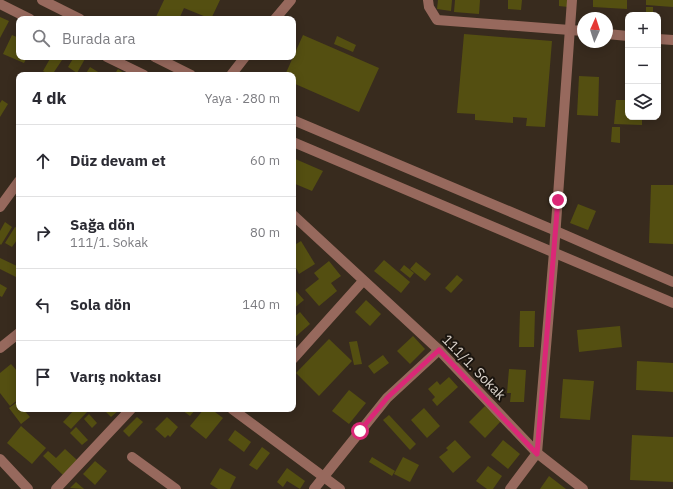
<!DOCTYPE html>
<html lang="tr">
<meta charset="utf-8">
<style>
:root{--surface:#fff;--page:#f7f7f7;--text:#2b2b33;--muted:#7c7c81;--line:#e1e1e2}
body{margin:0;font-family:"IBM Plex Sans",sans-serif;background:var(--page);color:var(--text)}
.controls{position:absolute;right:12px;top:12px;display:grid;overflow:hidden;border-radius:8px;box-shadow:0 2px 10px #0003}
.controls button{width:36px;height:36px;display:grid;place-items:center;padding:0;border:0;border-bottom:1px solid var(--line);background:var(--surface);color:var(--text);font:20px sans-serif}
.compass{position:absolute;left:577px;top:12px;width:36px;height:36px;border-radius:50%;background:var(--surface);box-shadow:0 2px 10px #0003;rotate:3deg}
.stop{position:absolute;width:12px;height:12px;margin:-9px;border:3px solid #db2777;border-radius:50%;background:#fff}
.stop.end{background:#db2777;border-color:#fff;box-shadow:0 1px 4px #0008}
.list{margin:0;padding:0;list-style:none}
h2{display:flex;justify-content:space-between;align-items:center;height:52px;margin:0;padding:0 16px;font-size:17px}
h2 small{font-size:13px;font-weight:400;color:var(--muted)}
.list li{display:grid;grid-template-columns:26px 1fr auto;gap:12px;align-items:center;box-sizing:border-box;height:72px;padding:0 16px;border-top:1px solid var(--line)}
.list b{display:block;font-size:15px;white-space:nowrap}
.list p{margin:0;font-size:13px;white-space:nowrap;color:var(--muted)}
.list em{font-size:13px;font-style:normal;color:var(--muted)}
.icon{flex:none;width:22px;height:22px;fill:none;stroke:currentColor;stroke-width:2;stroke-linecap:round;stroke-linejoin:round}
.map{position:relative;flex:none;width:673px;height:489px;overflow:hidden}
.search{position:absolute;background:var(--surface);box-shadow:0 2px 10px #0003;left:16px;top:16px;width:280px;height:44px;display:flex;align-items:center;gap:10px;box-sizing:border-box;padding:0 14px;border-radius:8px;color:var(--muted);font-size:15px}
.panel{position:absolute;background:var(--surface);box-shadow:0 2px 10px #0003;left:16px;top:72px;width:280px;height:340px;border-radius:8px}
.map>svg:first-child{display:block}
.building{fill:#544f11}
.lines{fill:none;stroke-linecap:round;stroke-linejoin:round}
.minor{stroke:#97695d;stroke-width:10}
.route{stroke:#db2777;stroke-width:5}
.labels{text-anchor:middle;stroke-width:4;stroke-linejoin:round;paint-order:stroke}
.street-label{font-size:14px;fill:#dbd3cb;stroke:#1b150f}
</style>
<div class="map">
<svg width="673" height="489" viewBox="0 0 673 489">
<rect width="100%" height="100%" fill="#382b1e"/>
<g class="building">
<path d="M164 0H220L211 19 184 8 179 19H155Z"/>
<path d="M438 0H452L451 11 437 9Z"/>
<path d="M455 0H480L479 14 454 12Z"/>
<path d="M508 0H522L521 10 508 9Z"/>
<path d="M559 0H569L568 7 559 6Z"/>
<path d="M593 0H627V9L593 7Z"/>
<path d="M646 0H673V7L646 5Z"/>
<rect x="646" y="7" width="7" height="8"/>
<path d="M0 17 9 21 0 38Z"/>
<path d="M464 34 552 41 545 127 526 126 527 118 513 117V123L475 120V114L457 113Z"/>
<path d="M12 35 19 38V57H27L24 63 3 54Z"/>
<path d="M303 35 379 68 359 112 293 83V75H285Z"/>
<path d="M337 36 356 45 353 52 334 44Z"/>
<path d="M51 57H64L52 75H50L43 71Z"/>
<path d="M74 57H86L77 73 68 67Z"/>
<path d="M90 67 103 75H85Z"/>
<path d="M118 69 127 75H114Z"/>
<path d="M579 76 599 77 598 116 577 115Z"/>
<path d="M2 100 8 104 0 117V103Z"/>
<path d="M616 100H628V117H642V125L614 124Z"/>
<path d="M612 127H620V143L611 142Z"/>
<path d="M293 158 323 171 312 191 293 183Z"/>
<path d="M651 185H673V244L649 243Z"/>
<path d="M578 204 596 211 588 230 570 223Z"/>
<path d="M5 222 12 227 1 245 0 244V231Z"/>
<path d="M15 227 19 229V237L12 247 5 243Z"/>
<path d="M301 241 315 264 299 274 293 262V246Z"/>
<path d="M0 258 19 267 18 278 0 269Z"/>
<path d="M384 260 410 282 401 293 374 271Z"/>
<path d="M329 261 341 276 331 283 337 291 319 306 305 290 319 279 314 273Z"/>
<path d="M416 262 431 274 425 281 410 269Z"/>
<path d="M404 265 414 273 410 278 400 270Z"/>
<path d="M457 275 463 280 451 293 445 288Z"/>
<path d="M0 284 7 288 2 297 0 296Z"/>
<path d="M296 291 304 300 293 309V294Z"/>
<path d="M366 300 381 314 370 326 355 312Z"/>
<path d="M520 311H535L534 347H519Z"/>
<path d="M300 312 310 324 293 339V318Z"/>
<path d="M620 326 622 347 579 352 577 330Z"/>
<path d="M413 336 425 349 410 364 397 351Z"/>
<path d="M329 339 352 361 319 396 296 373Z"/>
<path d="M357 341 362 364 354 365 349 342Z"/>
<path d="M383 355 389 363 374 374 368 366Z"/>
<path d="M637 361 673 363V392L636 390Z"/>
<path d="M11 364 19 373V399L10 406 0 393V373Z"/>
<path d="M509 369 526 370 524 402H510L511 393H507Z"/>
<path d="M449 377 458 387 437 406 432 400 435 397 428 389 437 381 440 385Z"/>
<path d="M563 379 594 381 590 420 560 418Z"/>
<path d="M349 390 366 403 349 424 332 411Z"/>
<path d="M17 402 19 405V409H23L30 417 21 424 9 408Z"/>
<path d="M485 406 501 421 485 438 469 422Z"/>
<path d="M424 408 440 426 427 438 411 420Z"/>
<path d="M75 409H84L87 412 71 429 63 422Z"/>
<path d="M103 409H118L119 410 111 417Z"/>
<path d="M183 409H196L190 416 182 410Z"/>
<path d="M204 409H211L223 418 206 439 190 426Z"/>
<path d="M89 414 97 423 92 428 84 419Z"/>
<path d="M389 415 416 444 410 450 383 420Z"/>
<path d="M137 417 143 422 129 437 123 431Z"/>
<path d="M167 417 178 427 170 437 168 435 165 438 155 429Z"/>
<path d="M21 426 46 448 32 464 7 443Z"/>
<path d="M76 427 88 440 82 445 70 433Z"/>
<path d="M235 430 251 442 244 452 228 440Z"/>
<path d="M632 435 673 437V482L630 480Z"/>
<path d="M455 440 471 457 453 473 439 457 448 450 446 448Z"/>
<path d="M503 440 520 454 508 469 491 455Z"/>
<path d="M262 447 270 453 257 470 249 465Z"/>
<path d="M65 449 77 460 63 475 43 456 48 451 56 458Z"/>
<path d="M372 457 395 471 392 476 369 462Z"/>
<path d="M403 457 419 465 410 482 394 474Z"/>
<path d="M95 461 107 471 95 485 83 474Z"/>
<path d="M488 466 502 476 493 489H487L476 481Z"/>
<path d="M220 468 236 477 230 489H218L210 484Z"/>
<path d="M287 468 305 481 300 489 287 481 283 487 277 482Z"/>
<path d="M549 476 566 489H540Z"/>
<path d="M76 482 84 489 70 488Z"/>
</g>
<g class="lines">
<g class="minor">
<path d="M42 0 80 19"/>
<path d="M428 0 429 7 437 20 583 31"/>
<path d="M0 4 30 19"/>
<path d="M275 19 291 0"/>
<path d="M607 34 628 36"/>
<path d="M658 39 673 40"/>
<path d="M107 57 144 75"/>
<path d="M155 57 191 75"/>
<path d="M231 75 245 57"/>
<path d="M293 120 556 231 673 282"/>
<path d="M293 142 673 303"/>
<path d="M0 207 19 181"/>
<path d="M293 215 439 350 537 453 583 489"/>
<path d="M0 348 19 333"/>
<path d="M293 359 363 281"/>
<path d="M232 409 340 489"/>
<path d="M132 457 176 489"/>
<path d="M0 459 28 489"/>
<path d="M56 489 131 409"/>
<path d="M314 489 387 398 439 350"/>
<path d="M510 489 537 453 554 252 572 0"/>
</g>
</g>
<g class="lines">
<path class="route" d="M360 431 387 398 439 350 537 454 558 200"/>
</g>
<g class="labels">
<g class="street-label">
<text transform="translate(474 367) rotate(46)" y="5">111/1. Sokak</text>
</g>
</g>
</svg>
<div class="controls">
<button>+</button>
<button>−</button>
<button><svg class="icon" aria-label="layers" viewBox="0 0 24 24"><path d="M12 4l9 5-9 5-9-5zM3 14l9 5 9-5"/></svg></button>
</div>
<svg class="compass" viewBox="-18 -18 36 36"><path d="M0-13l5 13h-10z" fill="#e53935"/><path d="M0 13l5-13h-10z" fill="#7c7c81"/></svg>
<div class="stop" style="left:360px;top:431px"></div>
<div class="stop end" style="left:558px;top:200px"></div>
<div class="search"><svg class="icon" aria-label="search" viewBox="0 0 24 24"><circle cx="10" cy="10" r="6"/><path d="M15 15l6 6"/></svg>Burada ara</div>
<section class="panel">
<h2>4 dk<small>Yaya · 280 m</small></h2>
<ul class="list">
<li><svg class="icon" aria-label="ahead" viewBox="0 0 24 24"><path d="M12 20V5M6 11l6-6 6 6"/></svg><div><b>Düz devam et</b></div><em>60 m</em></li>
<li><svg class="icon" aria-label="right" viewBox="0 0 24 24"><path d="M7 20v-9h11M14 6l5 5-5 5"/></svg><div><b>Sağa dön</b><p>111/1. Sokak</p></div><em>80 m</em></li>
<li><svg class="icon" aria-label="left" viewBox="0 0 24 24"><path d="M17 20v-9H6M10 6l-5 5 5 5"/></svg><div><b>Sola dön</b></div><em>140 m</em></li>
<li><svg class="icon" aria-label="arrive" viewBox="0 0 24 24"><path d="M6 21V4h12l-3 4 3 4H6"/></svg><div><b>Varış noktası</b></div></li>
</ul>
</section>
</div>
